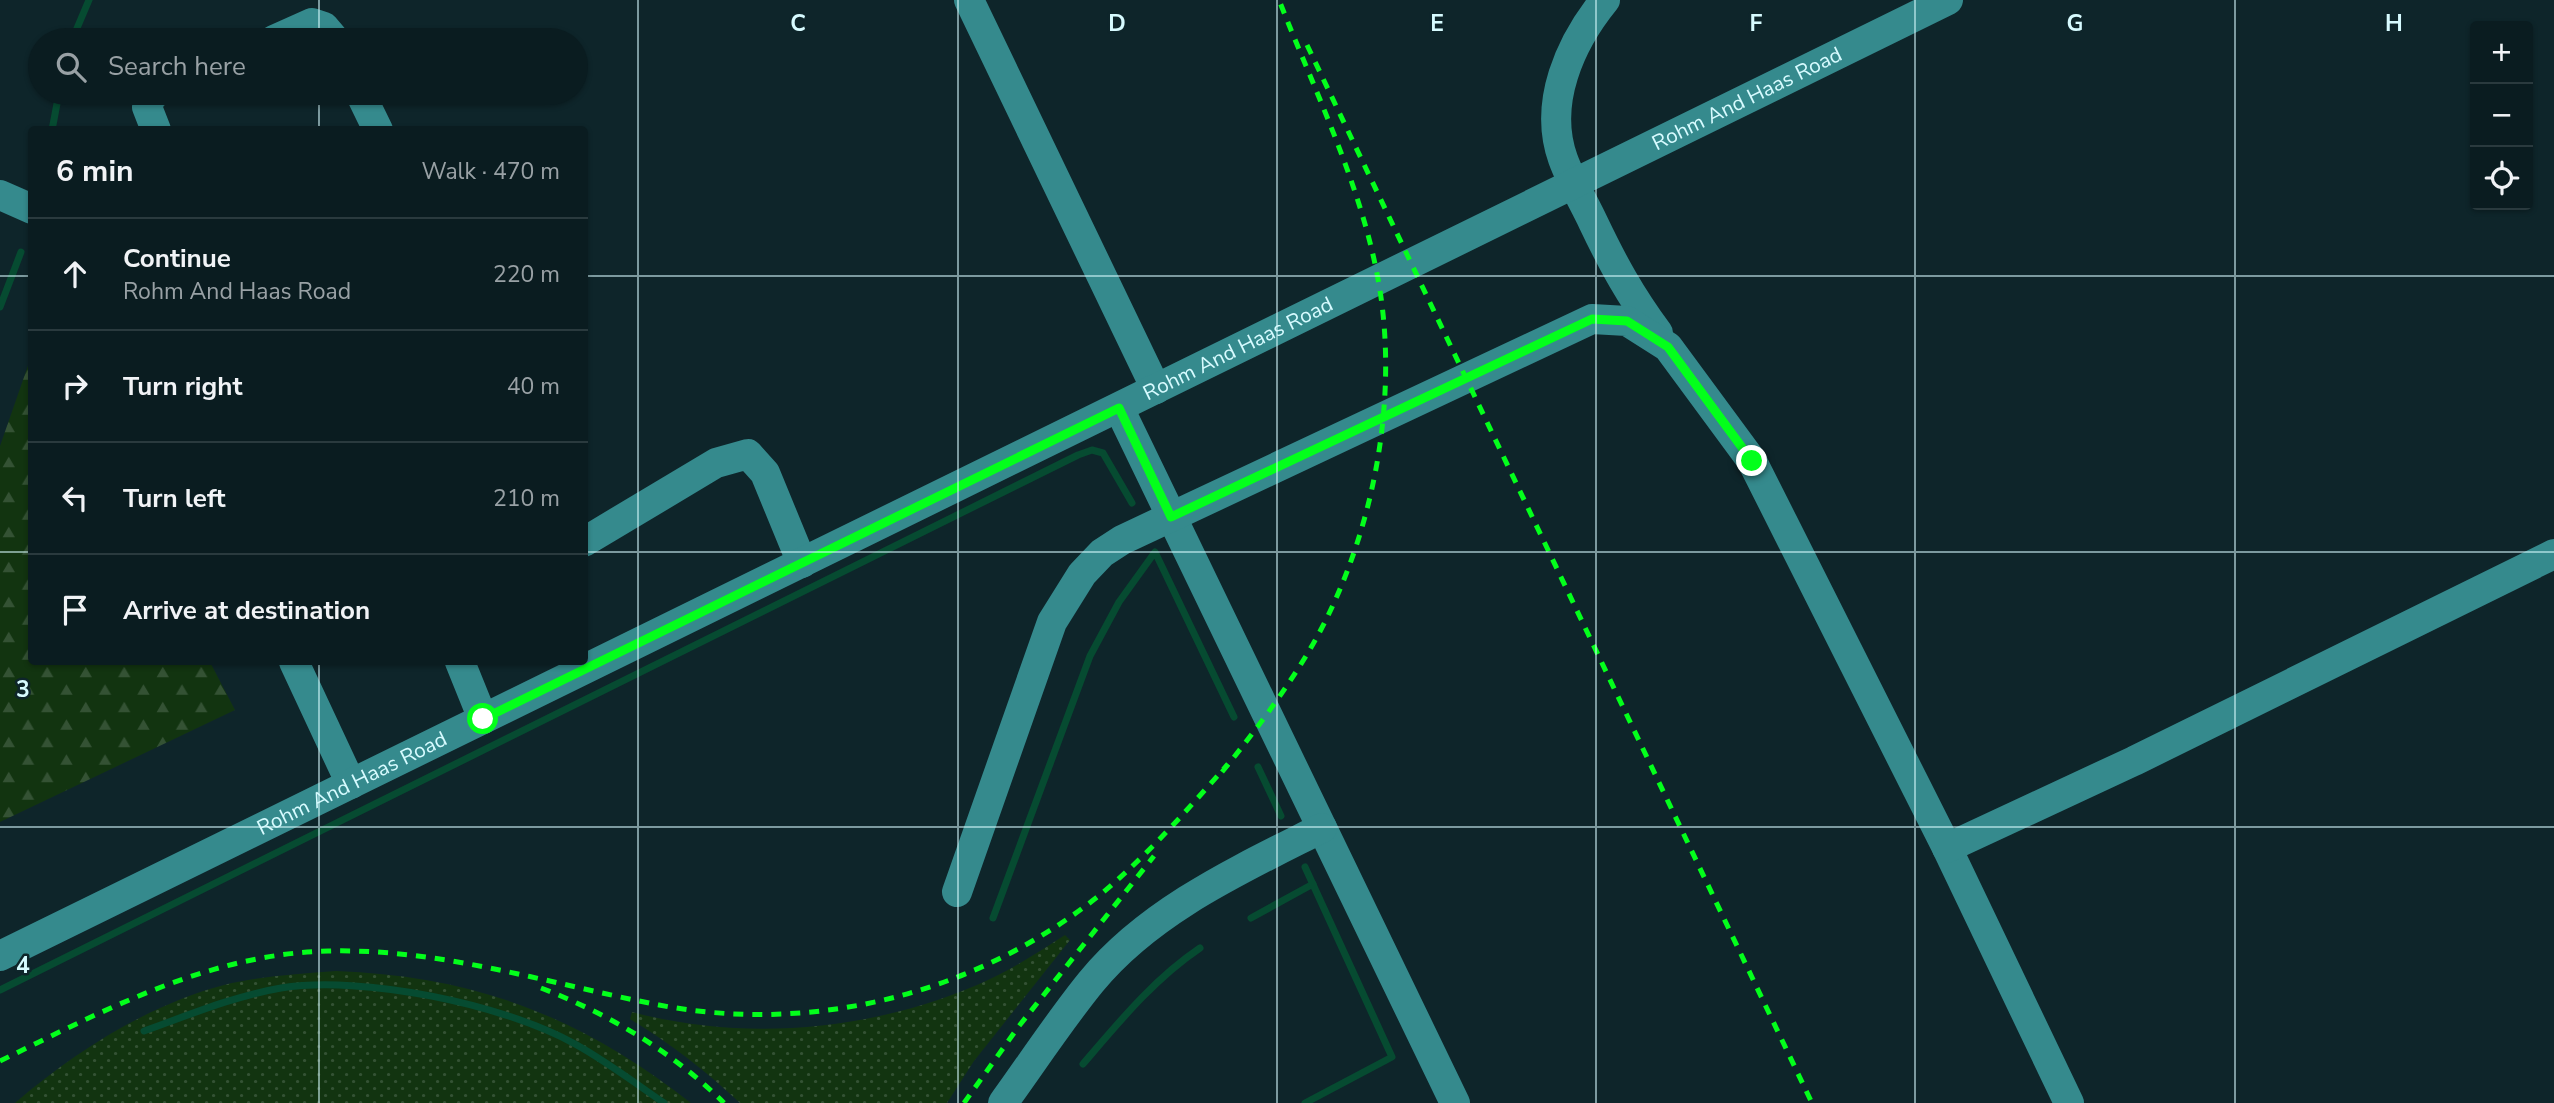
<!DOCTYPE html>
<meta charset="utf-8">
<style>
:root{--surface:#0a1c20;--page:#18292d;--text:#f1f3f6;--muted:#99a1a5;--line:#2a3a3e}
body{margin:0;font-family:"Nunito Sans",sans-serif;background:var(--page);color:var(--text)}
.controls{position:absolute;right:21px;top:21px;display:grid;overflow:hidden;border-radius:7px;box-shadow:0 2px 5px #0004}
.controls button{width:63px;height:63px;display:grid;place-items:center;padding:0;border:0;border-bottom:2px solid var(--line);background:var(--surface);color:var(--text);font:35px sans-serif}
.stop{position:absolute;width:21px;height:21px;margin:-16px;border:5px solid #03ff1b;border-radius:50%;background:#fff}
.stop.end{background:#03ff1b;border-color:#fff;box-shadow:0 2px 7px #0008}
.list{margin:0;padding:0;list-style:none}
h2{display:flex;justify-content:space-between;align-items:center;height:91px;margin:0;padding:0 28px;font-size:30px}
h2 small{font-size:23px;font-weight:400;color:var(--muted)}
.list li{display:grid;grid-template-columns:46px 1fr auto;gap:21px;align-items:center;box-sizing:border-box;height:112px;padding:0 28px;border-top:2px solid var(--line)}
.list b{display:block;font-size:26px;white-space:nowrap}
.list p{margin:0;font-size:23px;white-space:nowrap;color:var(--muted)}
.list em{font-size:23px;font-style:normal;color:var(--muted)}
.icon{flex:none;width:38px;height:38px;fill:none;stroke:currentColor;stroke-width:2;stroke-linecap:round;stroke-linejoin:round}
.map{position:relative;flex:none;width:2554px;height:1103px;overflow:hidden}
.search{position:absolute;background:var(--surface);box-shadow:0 2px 5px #0004;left:28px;top:28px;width:560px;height:77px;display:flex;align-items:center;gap:18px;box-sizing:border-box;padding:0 24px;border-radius:38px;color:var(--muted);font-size:26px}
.panel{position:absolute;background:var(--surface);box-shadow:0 2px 5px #0004;left:28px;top:126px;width:560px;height:539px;border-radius:7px}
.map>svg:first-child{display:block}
.grass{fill:url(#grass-dots)}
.forest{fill:url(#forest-firs)}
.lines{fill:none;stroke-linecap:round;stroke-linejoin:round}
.stream{stroke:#064b31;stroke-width:7}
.minor{stroke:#358a8d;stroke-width:30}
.rail{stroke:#03ff1b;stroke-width:5;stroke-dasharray:10 9;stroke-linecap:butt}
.route{stroke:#03ff1b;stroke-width:9}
.grid{fill:none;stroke:#d7fbff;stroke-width:2;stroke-opacity:0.55}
.labels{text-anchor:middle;stroke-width:5;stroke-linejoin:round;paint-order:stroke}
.street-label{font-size:21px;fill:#d7fbff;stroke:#0e252a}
.grid-label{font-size:23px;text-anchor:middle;font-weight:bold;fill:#d7fbff;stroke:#0e252a;stroke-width:5;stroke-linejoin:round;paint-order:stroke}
</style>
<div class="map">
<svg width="2554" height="1103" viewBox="0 0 2554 1103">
<defs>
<pattern id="grass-dots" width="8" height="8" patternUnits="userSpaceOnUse" patternTransform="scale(1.75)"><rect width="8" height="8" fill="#123410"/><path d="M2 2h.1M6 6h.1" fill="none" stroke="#345234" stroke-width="1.8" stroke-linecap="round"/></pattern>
<pattern id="forest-firs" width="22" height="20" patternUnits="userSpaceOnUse" patternTransform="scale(1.75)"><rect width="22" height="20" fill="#123410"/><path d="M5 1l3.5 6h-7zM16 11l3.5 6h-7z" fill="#345234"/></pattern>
</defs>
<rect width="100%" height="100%" fill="#0e252a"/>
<g class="grass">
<path d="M1065 935 1070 940 974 1061 947 1103H740C706 1071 670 1043 630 1019L632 1012C745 1042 869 1031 977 985 1008 972 1037 953 1065 935Z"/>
<path d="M336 971C476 976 581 1017 691 1103H15C74 1052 148 1005 224 985 261 976 299 974 336 971Z"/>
</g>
<path class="forest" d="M31 357 32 662H210L235 710 0 822V446Z"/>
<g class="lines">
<g class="stream">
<path d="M72 40 89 0"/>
<path d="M52 130 59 93"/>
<path d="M0 307 21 252"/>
<path d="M1258 767 1281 816"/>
<path d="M993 918 1090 656 1119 602 1155 552 1234 717"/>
<path d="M1251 918 1313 884"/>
<path d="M0 990 1078 455 1092 450 1103 453 1132 503"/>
<path d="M144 1031C189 1015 234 996 281 988 363 975 503 1004 575 1044 606 1061 635 1083 664 1103"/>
<path d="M1083 1064C1119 1022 1154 979 1200 948"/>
<path d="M1305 1103 1392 1057 1305 867"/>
</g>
<g class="minor">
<path d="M969 0 1156 389"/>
<path d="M1605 0C1570 43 1543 103 1563 159 1571 181 1583 201 1593 222 1613 264 1630 295 1658 333"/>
<path d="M274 40 312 23 324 27 335 40"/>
<path d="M360 93 378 130"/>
<path d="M156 130 147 107 152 95 156 93"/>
<path d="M0 195 32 209"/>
<path d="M1119 408 1455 1103"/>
<path d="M584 542 716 463 748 454 765 473 802 563"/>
<path d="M294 662 351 784"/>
<path d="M460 662 483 719"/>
<path d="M1947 848 2069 1103"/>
<path d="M957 892 1052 622 1082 574 1102 553 1122 540 1592 319 1627 321 1668 347 1752 461 1947 848 2134 761 2554 554"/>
<path id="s1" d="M0 956 1948 0"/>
<path d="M1003 1103C1032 1063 1060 1020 1091 982 1150 910 1241 869 1322 828"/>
</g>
<g class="rail">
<path d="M1307 45 1812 1103"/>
<path d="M1222 772C1252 735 1281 697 1306 656 1371 549 1401 403 1378 279 1361 185 1314 89 1279 0"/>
<path d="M541 988C609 1014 673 1052 724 1103"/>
<path d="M0 1061C105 1010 209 954 328 951 440 948 550 984 659 1005 815 1035 978 993 1101 894 1148 855 1188 809 1228 764"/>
<path d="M964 1103 1019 1026 1154 856"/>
</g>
</g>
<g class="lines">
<path class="route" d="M483 719 1119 408 1171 517 1592 319 1627 321 1668 347 1752 461"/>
</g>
<path class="grid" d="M319 0V40M638 0V1103M958 0V1103M1277 0V1103M1596 0V1103M1915 0V1103M2235 0V1103M319 93V130M0 276H32M584 276H2554M0 552H32M584 552H2554M319 662V1103M0 827H2554"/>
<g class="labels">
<g class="street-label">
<text dy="7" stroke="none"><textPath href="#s1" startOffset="1946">Rohm And Haas Road</textPath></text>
<text dy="7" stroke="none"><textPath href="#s1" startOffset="1379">Rohm And Haas Road</textPath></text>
<text dy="7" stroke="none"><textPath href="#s1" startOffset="392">Rohm And Haas Road</textPath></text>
</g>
</g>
<g class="grid-label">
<text x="798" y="31">C</text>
<text x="1117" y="31">D</text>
<text x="1437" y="31">E</text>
<text x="1756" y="31">F</text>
<text x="2075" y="31">G</text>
<text x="2394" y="31">H</text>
<text x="23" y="697">3</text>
<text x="23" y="973">4</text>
</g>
</svg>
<div class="controls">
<button>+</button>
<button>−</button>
<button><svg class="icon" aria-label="locate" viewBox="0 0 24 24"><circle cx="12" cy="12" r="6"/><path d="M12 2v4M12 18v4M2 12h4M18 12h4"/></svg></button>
</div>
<div class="stop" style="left:483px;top:719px"></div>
<div class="stop end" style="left:1752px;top:461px"></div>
<div class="search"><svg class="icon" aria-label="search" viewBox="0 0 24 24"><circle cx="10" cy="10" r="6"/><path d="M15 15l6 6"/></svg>Search here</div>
<section class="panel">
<h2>6 min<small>Walk · 470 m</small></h2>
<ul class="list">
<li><svg class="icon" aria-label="ahead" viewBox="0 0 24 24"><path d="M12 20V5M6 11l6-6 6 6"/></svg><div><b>Continue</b><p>Rohm And Haas Road</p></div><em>220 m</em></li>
<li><svg class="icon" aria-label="right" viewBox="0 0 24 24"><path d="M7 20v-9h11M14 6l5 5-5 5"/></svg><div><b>Turn right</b></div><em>40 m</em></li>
<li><svg class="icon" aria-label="left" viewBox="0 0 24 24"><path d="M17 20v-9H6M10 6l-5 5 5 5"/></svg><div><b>Turn left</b></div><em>210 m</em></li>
<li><svg class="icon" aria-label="arrive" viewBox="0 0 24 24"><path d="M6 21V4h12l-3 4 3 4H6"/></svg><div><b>Arrive at destination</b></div></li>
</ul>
</section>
</div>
